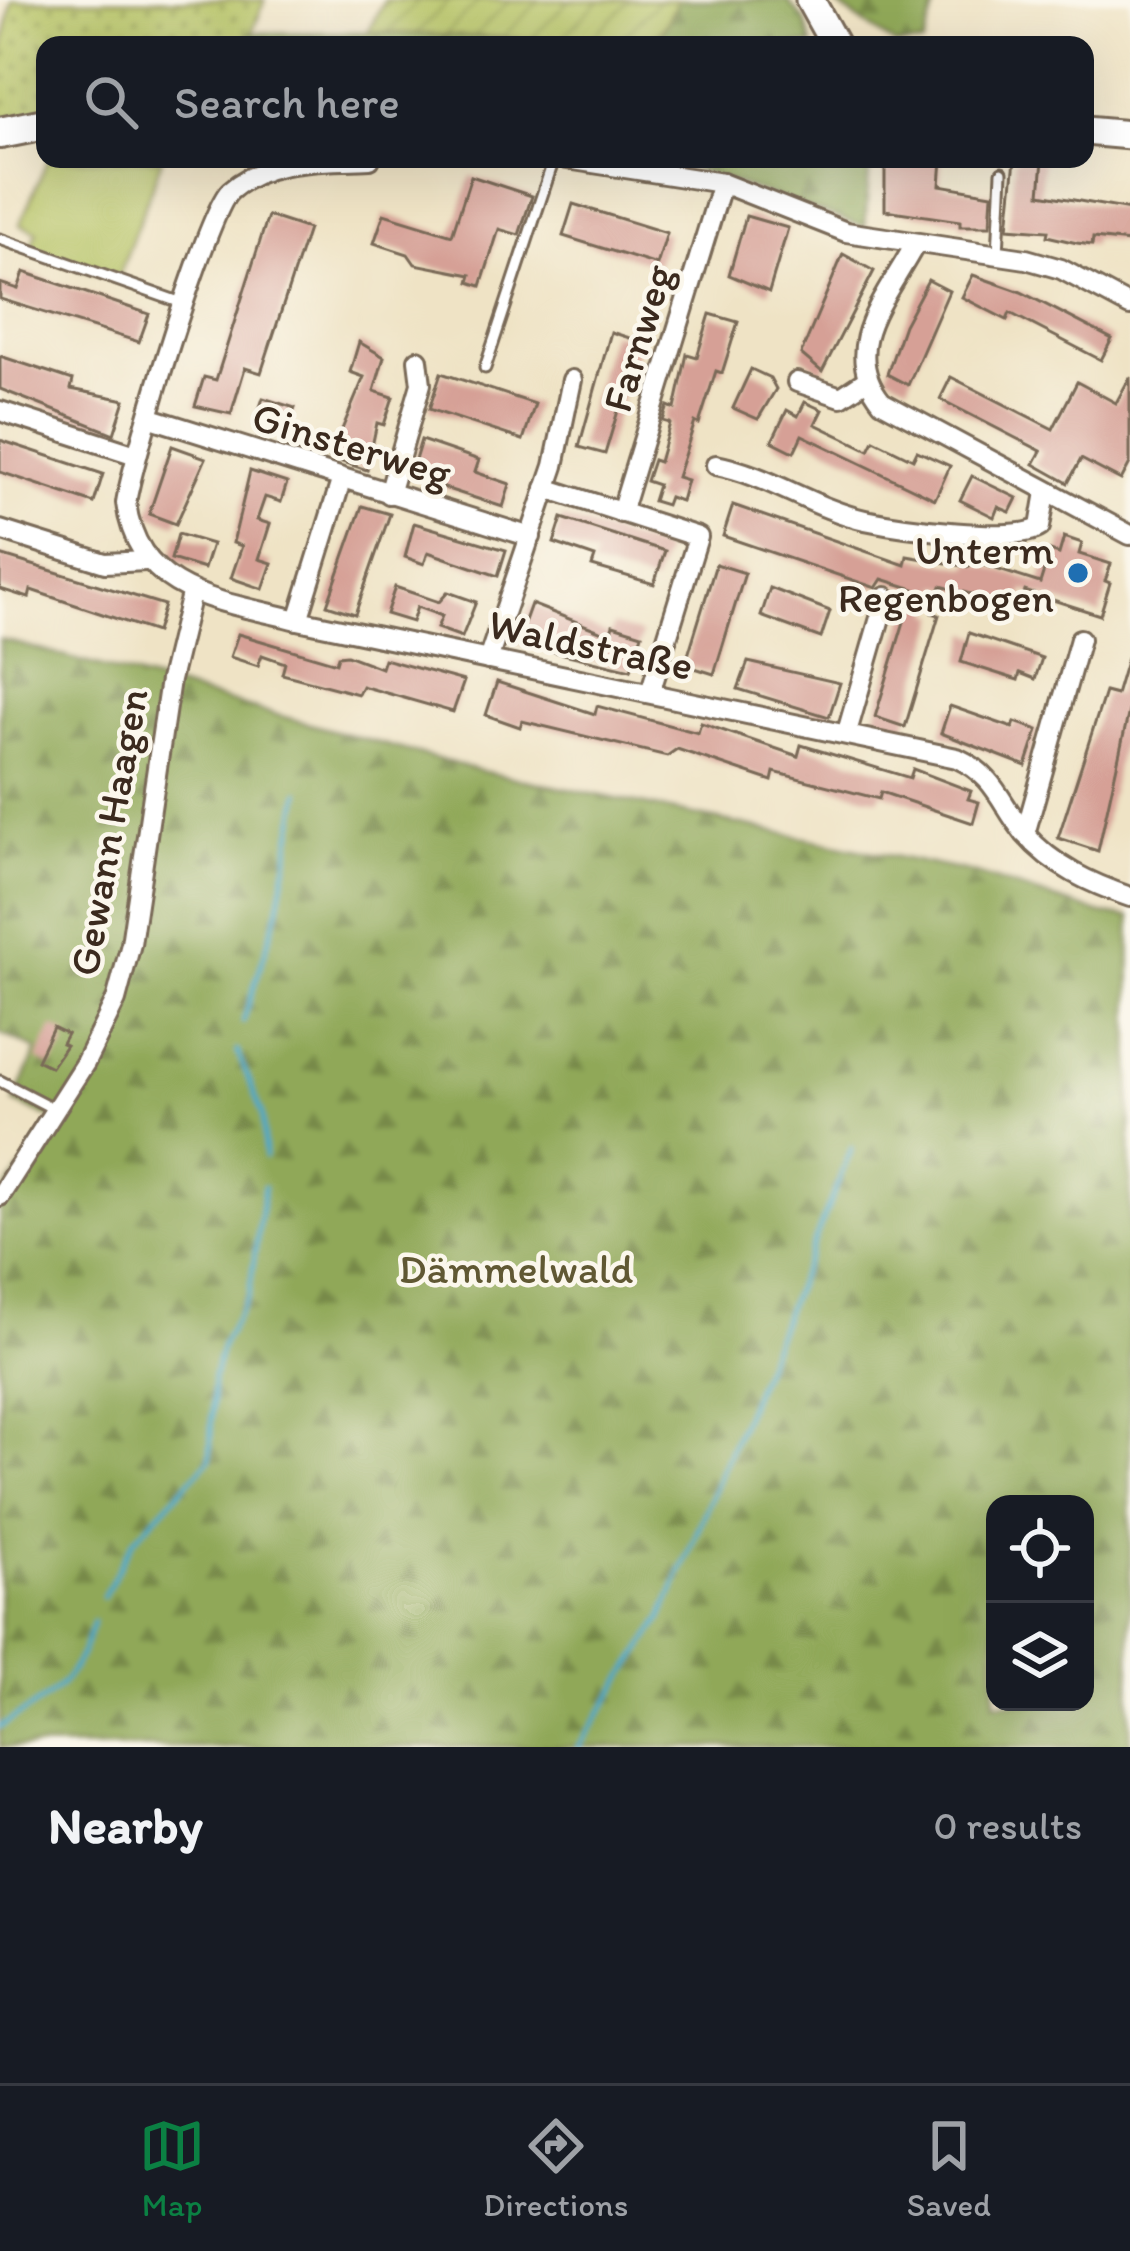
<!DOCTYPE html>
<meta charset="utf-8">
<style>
:root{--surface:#171b24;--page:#20242c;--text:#f1f3f6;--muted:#9ea1a6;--line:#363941;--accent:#0b8043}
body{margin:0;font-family:Itim,sans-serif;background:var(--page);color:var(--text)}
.controls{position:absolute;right:36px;bottom:36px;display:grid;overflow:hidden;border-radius:24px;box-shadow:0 12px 48px #0002}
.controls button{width:108px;height:108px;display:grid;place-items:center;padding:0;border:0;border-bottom:3px solid var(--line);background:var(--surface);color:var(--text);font:60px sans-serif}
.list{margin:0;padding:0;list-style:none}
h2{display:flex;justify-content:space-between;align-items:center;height:156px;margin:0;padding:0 48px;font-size:51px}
h2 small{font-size:39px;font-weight:400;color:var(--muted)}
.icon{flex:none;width:66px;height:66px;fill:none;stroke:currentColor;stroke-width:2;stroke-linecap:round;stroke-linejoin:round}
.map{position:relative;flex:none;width:1130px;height:1747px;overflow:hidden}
.search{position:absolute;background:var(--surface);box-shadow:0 12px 48px #0002;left:36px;right:36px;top:36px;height:132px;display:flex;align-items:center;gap:30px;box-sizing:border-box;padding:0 42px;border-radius:24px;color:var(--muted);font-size:45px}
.sheet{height:336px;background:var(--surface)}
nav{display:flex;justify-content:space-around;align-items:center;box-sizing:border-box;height:168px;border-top:3px solid var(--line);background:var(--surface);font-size:33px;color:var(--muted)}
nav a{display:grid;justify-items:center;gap:6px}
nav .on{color:var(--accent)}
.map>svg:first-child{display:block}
.grass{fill:url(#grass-dots);stroke:#787640;stroke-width:3}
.forest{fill:url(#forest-firs);stroke:#66693c;stroke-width:3;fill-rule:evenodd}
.park{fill:#b5c263;stroke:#787640;stroke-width:3}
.garden{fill:url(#garden-furrows);stroke:#787640;stroke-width:3}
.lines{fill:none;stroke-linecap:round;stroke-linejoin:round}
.stream{stroke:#4aa8c9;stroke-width:4.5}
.building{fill:#d6a096}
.lane-casing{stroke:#7a6b58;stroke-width:15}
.street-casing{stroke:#7a6b58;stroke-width:24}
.secondary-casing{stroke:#7a6b58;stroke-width:33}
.primary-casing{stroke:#7a6b58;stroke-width:36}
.lane{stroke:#fff;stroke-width:9}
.street{stroke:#fff;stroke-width:18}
.secondary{stroke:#fff;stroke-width:27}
.primary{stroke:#fff;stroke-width:30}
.poi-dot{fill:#1f6fb2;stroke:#fbf7ec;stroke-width:4.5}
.labels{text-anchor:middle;stroke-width:9;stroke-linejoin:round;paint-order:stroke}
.street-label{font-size:42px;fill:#3b2a1e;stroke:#fbf7ec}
.poi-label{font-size:42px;fill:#3b2a1e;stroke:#fbf7ec;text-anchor:end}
.park-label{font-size:42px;fill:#605833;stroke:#fbf7ec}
</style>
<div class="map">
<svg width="1130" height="1747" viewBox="0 0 1130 1747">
<defs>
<pattern id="grass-dots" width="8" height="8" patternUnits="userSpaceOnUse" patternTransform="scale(3)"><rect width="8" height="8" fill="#b5c263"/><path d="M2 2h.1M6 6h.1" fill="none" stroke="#949e51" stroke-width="1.8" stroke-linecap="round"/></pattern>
<pattern id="forest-firs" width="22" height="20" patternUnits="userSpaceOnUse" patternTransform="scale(3)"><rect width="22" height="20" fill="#90a859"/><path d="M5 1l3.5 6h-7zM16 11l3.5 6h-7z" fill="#778949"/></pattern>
<pattern id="garden-furrows" width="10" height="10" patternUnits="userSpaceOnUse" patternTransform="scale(3)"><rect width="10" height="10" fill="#b5c263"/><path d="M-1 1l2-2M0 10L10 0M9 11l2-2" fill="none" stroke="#949e51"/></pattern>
</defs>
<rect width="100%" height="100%" fill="#fbf7ec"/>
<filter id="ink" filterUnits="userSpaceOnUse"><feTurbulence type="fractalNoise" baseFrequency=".00833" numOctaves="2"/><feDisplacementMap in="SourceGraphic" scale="24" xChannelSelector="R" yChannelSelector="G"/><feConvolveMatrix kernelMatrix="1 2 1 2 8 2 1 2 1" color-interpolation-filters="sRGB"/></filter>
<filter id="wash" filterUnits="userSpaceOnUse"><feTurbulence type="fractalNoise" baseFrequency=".004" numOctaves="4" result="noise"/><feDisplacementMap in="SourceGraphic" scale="48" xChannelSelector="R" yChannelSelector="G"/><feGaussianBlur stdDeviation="2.7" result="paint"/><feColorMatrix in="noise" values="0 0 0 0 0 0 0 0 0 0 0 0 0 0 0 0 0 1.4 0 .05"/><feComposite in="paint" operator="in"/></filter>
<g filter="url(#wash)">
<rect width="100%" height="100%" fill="#efe3c5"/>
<path class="grass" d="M12 0H265L252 33 234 45H45V111L0 119V67Z"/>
<g class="forest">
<path d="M678 0H787L805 21 812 45 656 44Z"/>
<path d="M830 0H937L923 45H895Z"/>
<path d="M370 32 615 40 614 45H234L252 33Z"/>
<path d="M663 159H870L865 227Z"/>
<path d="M0 639 481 771 969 872 1102 914 1130 917V1747H0V1197L57 1121 14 1102 37 1050 0 1033ZM995 1504H1085V1702H995Z"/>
</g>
<path class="park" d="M48 159H162L117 281 29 250 37 231 20 224Z"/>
<path class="garden" d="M384 0H678L656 44 368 32Z"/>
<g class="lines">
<g class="stream">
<path d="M243 1022 278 911 300 792"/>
<path d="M237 1050 262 1114 265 1157"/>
<path d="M103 1597 133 1541 210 1459 213 1377 222 1344 249 1296 264 1187"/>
<path d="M0 1727C54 1694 74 1685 93 1622"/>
<path d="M579 1747 662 1618 852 1148"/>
</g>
</g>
<g id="blocks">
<g class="building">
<path d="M885 159H942L940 185 992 194 990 226H960V221L885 210Z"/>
<path d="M1015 159 1043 160 1040 194 1130 210V242L1093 238 1092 245 1077 243 1047 236 1048 231 1008 228Z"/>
<path d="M471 176 532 196 519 235 499 229 481 286 469 282 471 275 415 264 408 254 374 243 384 214 452 235Z"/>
<path d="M573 204 667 233 657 265 563 236Z"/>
<path d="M268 216 308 229 261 373 245 368 231 414 195 406 204 377 216 380Z"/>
<path d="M746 216 788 228 769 292 729 275Z"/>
<path d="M843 254 874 271 822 372 801 354Z"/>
<path d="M24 272 149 314 139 342 0 299V283L18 289Z"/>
<path d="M973 275 1021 292 1112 339 1101 360 1010 313 1007 320 962 297Z"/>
<path d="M928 280 949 291 908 385 887 374 904 325Z"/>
<path d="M710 314 738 322 722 373 716 371 699 424 695 422 677 477 687 480 681 501 669 497 666 505 653 501 658 485 646 481 653 460 659 462 670 423 663 421 668 406 675 409 687 354 697 357Z"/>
<path d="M611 332 639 341 605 454 579 447Z"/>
<path d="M359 342 384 357 374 391 393 397 384 425 377 423 367 470 330 458 364 377 350 372Z"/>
<path d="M0 356 73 380 71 389 125 400 114 434 0 389Z"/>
<path d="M751 369 770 378 776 389 758 419 733 408Z"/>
<path d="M441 373 535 404 523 440 429 409Z"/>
<path d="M951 377 1053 429 1077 382 1116 403 1130 377V463L1121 480 1081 459 1068 483 1034 464 1041 451 940 399Z"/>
<path d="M263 398 295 408 286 435 254 425Z"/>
<path d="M805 402 822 410 815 424 869 450 874 440 913 459 917 451 950 466 935 499 802 435 794 452 772 441 787 410 798 416Z"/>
<path d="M0 440 103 474 94 503 0 472Z"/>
<path d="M421 440 479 460 475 472 510 484 503 507 410 477Z"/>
<path d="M172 446 206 458 176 524 149 514Z"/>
<path d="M250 471 287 483 281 502 265 497 257 520 270 524 259 559 272 563 263 589 231 578 242 546 233 543Z"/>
<path d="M972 476 1017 498 1010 512 998 507 994 517 960 500Z"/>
<path d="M733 505 905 565 907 556 969 567 971 561 1040 583 1050 551 1059 554 1064 537 1082 543 1079 554 1111 564 1105 581 1110 583 1100 615 1025 591 1019 607 941 586 932 613 939 615 905 727 875 717 914 589 882 579 876 588 723 536Z"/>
<path d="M362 506 390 514 355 614 327 605Z"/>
<path d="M562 518 665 551 654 584 592 566 595 557 554 543Z"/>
<path d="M414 523 506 550 498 576 428 552 424 564 405 557Z"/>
<path d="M178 534 212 544 204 569 171 559Z"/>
<path d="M0 555 164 605 156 632 31 590 29 598 0 589Z"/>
<path d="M716 564 745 573 714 674 685 665Z"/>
<path d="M395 587 439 602 448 592 476 602 462 637 437 628 442 616 417 607 412 622 386 614Z"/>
<path d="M770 588 830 611 821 638 761 616Z"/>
<path d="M531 604 610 635 613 625 642 634 631 670 517 643Z"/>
<path d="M969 633 1042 658 1035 679 1020 673 1018 680 961 662Z"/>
<path d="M238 634 336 663 338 656 347 655 381 668 384 659 464 681 453 712 362 686 358 694 282 674 285 663 262 655 258 666 230 657Z"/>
<path d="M1127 658 1130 706 1098 851 1058 838 1105 692 1116 695Z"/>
<path d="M748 662 840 683 829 717 738 689Z"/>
<path d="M497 682 595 714 597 706 698 733 701 723 798 756 801 745 910 778 913 769 971 791 968 799 979 802 973 823 881 792 879 799 774 772 772 781 677 749 667 756 522 721 520 727 486 715Z"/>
<path d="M950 706 1013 728 1015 722 1038 730 1026 766 941 733Z"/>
<path d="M53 1027 67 1034 62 1043 66 1045 51 1067 37 1060Z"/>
</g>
</g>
</g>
<g filter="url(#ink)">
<use href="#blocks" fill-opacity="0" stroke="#7a6b58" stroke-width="3"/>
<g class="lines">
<g class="lane-casing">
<g id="lane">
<path d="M0 239 182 303"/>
<path d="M998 254 1002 172"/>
<path d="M485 368 554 159"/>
<path d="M0 1081 56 1110"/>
</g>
</g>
<g class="street-casing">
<g id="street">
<path d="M370 159C321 162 269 157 230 191 207 212 132 461 126 503 138 595 222 601 298 620L957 758C996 776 1000 803 1025 834 1052 866 1092 884 1130 897"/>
<path d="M567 159 722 183 846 232 1026 259 1061 269 1130 306"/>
<path d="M914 246C886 298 838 348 882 402L1130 535"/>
<path d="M797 382 841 397 865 381"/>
<path d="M0 411 136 455"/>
<path d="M151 418 531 537"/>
<path d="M716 465C769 475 814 509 865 520 898 527 1016 544 1040 527L1046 492"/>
<path d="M546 488 698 537 650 693"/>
<path d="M389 494 421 384 418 360"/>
<path d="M621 513 722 183"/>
<path d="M0 530 105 563 146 561"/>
<path d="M298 620 342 478"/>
<path d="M488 660 554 466 572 380"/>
<path d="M847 732 886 597"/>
<path d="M1025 834 1080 639"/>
<path d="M0 1196 85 1063 116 1000 131 944 170 680 191 594"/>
</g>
</g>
<g class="secondary-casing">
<g id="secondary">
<path d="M810 0 835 45"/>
<path d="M1085 131 1130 135"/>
</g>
</g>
<g class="primary-casing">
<path id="primary" d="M0 133 45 124"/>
</g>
<use href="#lane" class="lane"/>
<use href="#street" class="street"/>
<use href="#secondary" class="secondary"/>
<use href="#primary" class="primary"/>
</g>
</g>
<circle class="poi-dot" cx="1078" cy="573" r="12"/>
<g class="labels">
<g class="street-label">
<text transform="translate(637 338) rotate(-73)" y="15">Farnweg</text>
<text transform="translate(352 444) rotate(17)" y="15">Ginsterweg</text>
<text transform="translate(591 644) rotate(12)" y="15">Waldstraße</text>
<text transform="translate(108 832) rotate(-80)" y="15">Gewann Haagen</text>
</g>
<g class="poi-label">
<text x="1054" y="564">Unterm<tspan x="1054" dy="48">Regenbogen</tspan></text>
</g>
<g class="park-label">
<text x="516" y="1283">Dämmelwald</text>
</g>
</g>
</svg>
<div class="controls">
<button><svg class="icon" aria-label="locate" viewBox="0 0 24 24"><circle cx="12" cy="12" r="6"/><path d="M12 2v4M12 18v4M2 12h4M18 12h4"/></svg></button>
<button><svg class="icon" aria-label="layers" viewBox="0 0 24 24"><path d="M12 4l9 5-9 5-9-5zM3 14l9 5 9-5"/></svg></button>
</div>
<div class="search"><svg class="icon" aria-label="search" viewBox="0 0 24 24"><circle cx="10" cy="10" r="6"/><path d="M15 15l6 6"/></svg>Search here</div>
</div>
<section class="sheet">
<h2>Nearby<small>0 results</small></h2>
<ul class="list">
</ul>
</section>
<nav>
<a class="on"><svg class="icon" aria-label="map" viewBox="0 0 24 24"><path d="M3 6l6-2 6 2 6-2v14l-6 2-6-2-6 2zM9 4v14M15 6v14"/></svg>Map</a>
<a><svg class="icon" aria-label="directions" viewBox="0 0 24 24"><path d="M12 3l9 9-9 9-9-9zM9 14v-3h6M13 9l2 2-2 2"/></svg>Directions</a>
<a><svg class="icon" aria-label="saved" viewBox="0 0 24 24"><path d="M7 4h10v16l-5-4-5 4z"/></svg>Saved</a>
</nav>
